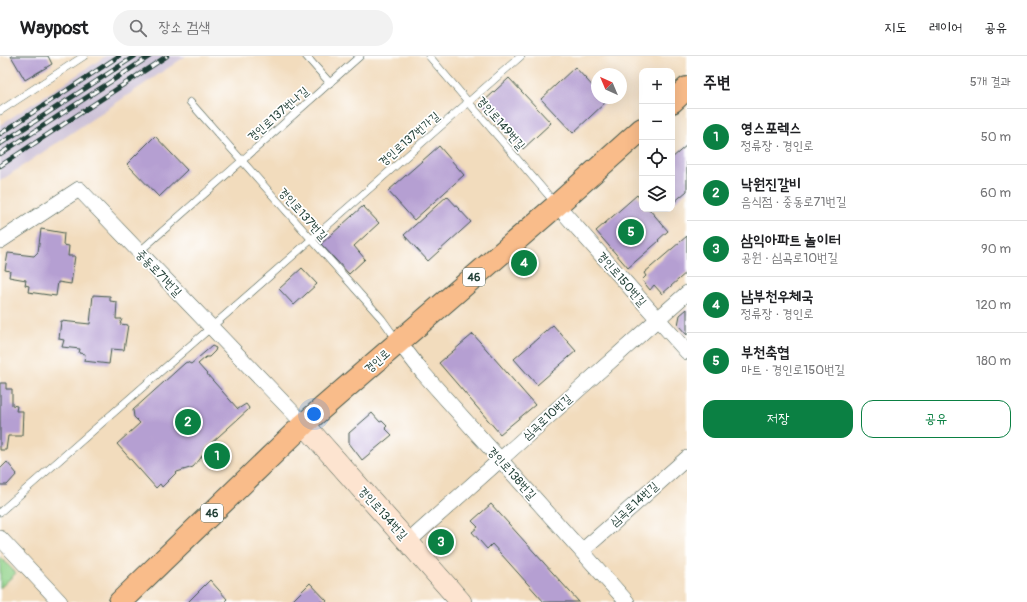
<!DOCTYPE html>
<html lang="ko">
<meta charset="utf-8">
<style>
:root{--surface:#fff;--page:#f2f2f2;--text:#202124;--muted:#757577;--line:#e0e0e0;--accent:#0b8043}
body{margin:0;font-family:Pangolin,"Poor Story",sans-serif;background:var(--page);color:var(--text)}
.controls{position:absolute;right:12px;top:12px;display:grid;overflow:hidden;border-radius:8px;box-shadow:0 4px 16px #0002}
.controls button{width:36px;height:36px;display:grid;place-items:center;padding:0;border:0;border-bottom:1px solid var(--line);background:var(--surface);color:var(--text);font:20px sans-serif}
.compass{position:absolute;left:591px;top:12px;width:36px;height:36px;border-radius:50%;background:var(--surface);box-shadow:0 4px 16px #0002;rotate:316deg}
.you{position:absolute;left:314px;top:358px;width:14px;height:14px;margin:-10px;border:3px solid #fff;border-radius:50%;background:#1a73e8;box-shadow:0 0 0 6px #1a73e833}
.badge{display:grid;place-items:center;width:26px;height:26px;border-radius:50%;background:var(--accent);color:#fff;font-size:13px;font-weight:700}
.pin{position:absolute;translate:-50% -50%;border:2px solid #fff;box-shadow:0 1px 4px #0006}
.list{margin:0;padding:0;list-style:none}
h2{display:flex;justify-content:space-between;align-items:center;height:52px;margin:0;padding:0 16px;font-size:17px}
h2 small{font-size:13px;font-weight:400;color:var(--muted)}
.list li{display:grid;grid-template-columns:26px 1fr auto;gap:12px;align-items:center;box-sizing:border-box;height:56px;padding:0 16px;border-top:1px solid var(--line)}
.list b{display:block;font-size:15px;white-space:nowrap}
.list p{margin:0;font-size:13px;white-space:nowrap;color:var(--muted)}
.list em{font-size:13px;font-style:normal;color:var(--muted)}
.actions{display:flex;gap:8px;padding:12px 16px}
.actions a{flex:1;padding:9px 0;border:1px solid var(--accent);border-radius:12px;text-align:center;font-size:14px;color:var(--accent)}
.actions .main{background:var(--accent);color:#fff}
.icon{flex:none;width:22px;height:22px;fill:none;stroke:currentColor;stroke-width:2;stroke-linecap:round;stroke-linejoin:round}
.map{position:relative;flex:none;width:687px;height:546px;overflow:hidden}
header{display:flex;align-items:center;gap:24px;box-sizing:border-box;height:56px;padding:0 20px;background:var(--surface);border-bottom:1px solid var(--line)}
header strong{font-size:19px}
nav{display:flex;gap:22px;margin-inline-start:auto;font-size:14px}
.search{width:280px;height:36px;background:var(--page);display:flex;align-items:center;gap:10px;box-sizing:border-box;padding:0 14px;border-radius:22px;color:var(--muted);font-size:15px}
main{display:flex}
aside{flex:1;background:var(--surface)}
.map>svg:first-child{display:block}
.industrial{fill:#cbbfd5}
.green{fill:#93d38b;stroke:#598860}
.building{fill:#b59fd2}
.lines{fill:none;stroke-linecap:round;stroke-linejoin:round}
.lane-casing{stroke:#3f5549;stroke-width:8}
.street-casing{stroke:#3f5549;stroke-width:16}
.secondary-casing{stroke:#3f5549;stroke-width:22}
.primary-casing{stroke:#3f5549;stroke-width:24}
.lane{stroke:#fff;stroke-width:7}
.street{stroke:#fff;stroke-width:15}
.secondary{stroke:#fde4d0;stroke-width:21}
.primary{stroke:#f9bc8a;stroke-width:22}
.rail-casing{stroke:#1f3d34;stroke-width:4.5}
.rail{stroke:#fff;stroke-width:3;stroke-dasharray:9;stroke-linecap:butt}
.labels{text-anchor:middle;stroke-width:3.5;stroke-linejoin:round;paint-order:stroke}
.shield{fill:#fff;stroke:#627771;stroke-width:1}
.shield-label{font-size:11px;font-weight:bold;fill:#1f3d34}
.street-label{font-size:12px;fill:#1f3d34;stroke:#fff}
</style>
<header>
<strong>Waypost</strong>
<div class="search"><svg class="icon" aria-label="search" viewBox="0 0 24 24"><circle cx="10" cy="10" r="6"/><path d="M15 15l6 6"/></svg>장소 검색</div>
<nav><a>지도</a><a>레이어</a><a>공유</a></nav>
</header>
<main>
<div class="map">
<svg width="687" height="546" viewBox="0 0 687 546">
<rect width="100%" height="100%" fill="#fff"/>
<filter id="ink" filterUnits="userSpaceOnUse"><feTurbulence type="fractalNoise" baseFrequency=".025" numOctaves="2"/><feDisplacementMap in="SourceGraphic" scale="8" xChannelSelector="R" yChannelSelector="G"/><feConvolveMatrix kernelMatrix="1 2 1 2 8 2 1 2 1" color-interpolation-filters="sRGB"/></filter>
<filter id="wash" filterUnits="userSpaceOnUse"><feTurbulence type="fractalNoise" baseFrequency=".012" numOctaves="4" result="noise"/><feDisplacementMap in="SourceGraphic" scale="16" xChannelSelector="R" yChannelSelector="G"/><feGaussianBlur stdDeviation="0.9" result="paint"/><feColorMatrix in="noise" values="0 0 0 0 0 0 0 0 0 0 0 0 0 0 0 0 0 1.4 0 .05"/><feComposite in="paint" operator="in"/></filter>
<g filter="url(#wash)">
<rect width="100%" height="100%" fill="#f2dcbd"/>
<path class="industrial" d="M106 0H186L0 125V69Z"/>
<path class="green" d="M0 501 16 517 0 532Z"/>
<g id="blocks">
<g class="building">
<path d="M11 0H48L52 8 25 24Z"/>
<path d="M575 11 597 35V42H604L607 45 573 77 541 43Z"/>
<path d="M509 22 551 67 523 93 481 48Z"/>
<path d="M155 80 187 114 159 141 127 108Z"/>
<path d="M687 89V135L673 147 672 146V102Z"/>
<path d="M439 90 464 119 414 164 388 135Z"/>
<path d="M637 139 642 145V153H649L668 175 658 184 659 185 628 212 596 175Z"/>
<path d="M447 140 471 166 428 205 404 179Z"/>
<path d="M363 150 379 167 354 190 365 203 349 218 321 188Z"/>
<path d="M41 173 64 177 63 189 69 190 68 200H75L71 228 58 226 56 240 28 236 29 230 25 229 26 224 9 221 10 215 5 214 8 197 34 200 38 196Z"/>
<path d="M687 180V216L662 238 654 229 650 234 642 224 646 220 644 217Z"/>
<path d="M302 212 317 228 294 249 279 233Z"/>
<path d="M93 239 110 240V245L117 246 116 263H122L120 268 128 269 124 294 111 293 109 308 84 305 85 298 79 297 80 293 62 291 64 284 59 283 61 265 90 268Z"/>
<path d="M687 253V279L678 269 680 259Z"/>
<path d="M553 269 576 295 537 329 514 303Z"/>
<path d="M473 278 535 349 500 378 439 307Z"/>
<path d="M212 290 216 292 215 295 209 301H206L198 308 238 353 246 348 249 352 248 354 209 389 200 403 193 411 177 416 162 431 160 428 156 432 117 388 140 367 134 361 133 354 185 307 187 306 191 308Z"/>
<path d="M0 327H6V333H12V349L17 350 16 355H23L22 380H8L6 394H0Z"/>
<path d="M372 357 380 366 382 365 387 370 385 372 392 379 362 404 349 387V377Z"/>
<path d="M7 406 17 418 7 429H0V413Z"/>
<path d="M491 448 579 546H544L492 488 487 493 472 476 478 471 472 465Z"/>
<path d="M210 524 227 543 224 546H188Z"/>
<path d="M310 527 327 545 326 546H291Z"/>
</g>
</g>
</g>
<g filter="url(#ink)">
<use href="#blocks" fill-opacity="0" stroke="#3f5549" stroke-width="1"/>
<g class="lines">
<g class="lane-casing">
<g id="lane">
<path d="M306 0 330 27"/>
<path d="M429 0 555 147"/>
<path d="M190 46 382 263 397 284"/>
<path d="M0 55 84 0"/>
<path d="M139 196 360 0"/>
<path d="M0 456 521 0"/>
</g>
</g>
<g class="street-casing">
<g id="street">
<path d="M557 149 687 296"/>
<path d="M0 185 79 133 304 368"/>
<path d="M399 286 423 317 627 546"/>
<path d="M0 482 60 546"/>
<path d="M409 485 687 237"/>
<path d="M582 495 687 402"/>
</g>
</g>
<g class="secondary-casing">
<path id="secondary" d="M304 368 461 546"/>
</g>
<g class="primary-casing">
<g id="primary">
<path d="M672 46 687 32"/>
<path d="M120 546 304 368 557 149 642 73"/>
</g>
</g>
<use href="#lane" class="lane"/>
<use href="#street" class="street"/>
<use href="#secondary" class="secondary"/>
<use href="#primary" class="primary"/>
<g class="rail-casing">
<g id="rail">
<path d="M0 78 119 0"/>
<path d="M0 88 135 0"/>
<path d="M0 98 150 0"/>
<path d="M0 110 167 0"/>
</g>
</g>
<use href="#rail" class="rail"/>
</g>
</g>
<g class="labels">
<g class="shield">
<rect x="463" y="212" width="22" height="18" rx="3"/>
<rect x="201" y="448" width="22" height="18" rx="3"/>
</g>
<g class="shield-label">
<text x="474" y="225">46</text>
<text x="212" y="461">46</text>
</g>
<g class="street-label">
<text transform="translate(278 58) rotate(-41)" y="4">경인로137번나길</text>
<text transform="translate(501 67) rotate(49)" y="4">경인로149번길</text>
<text transform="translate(409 83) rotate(-41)" y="4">경인로137번가길</text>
<text transform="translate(303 158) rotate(48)" y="4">경인로137번길</text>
<text transform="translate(159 217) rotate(46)" y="4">중동로71번길</text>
<text transform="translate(622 223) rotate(49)" y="4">경인로150번길</text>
<text transform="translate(377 305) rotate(-41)" y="4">경인로</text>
<text transform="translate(547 361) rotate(-42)" y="4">심곡로10번길</text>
<text transform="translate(512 417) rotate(48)" y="4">경인로138번길</text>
<text transform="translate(634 448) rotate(-42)" y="4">심곡로14번길</text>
<text transform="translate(383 457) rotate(48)" y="4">경인로134번길</text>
</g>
</g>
</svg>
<div class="controls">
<button>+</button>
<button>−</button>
<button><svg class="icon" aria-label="locate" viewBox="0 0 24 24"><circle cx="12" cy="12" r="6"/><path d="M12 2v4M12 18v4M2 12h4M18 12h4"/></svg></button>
<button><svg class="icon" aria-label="layers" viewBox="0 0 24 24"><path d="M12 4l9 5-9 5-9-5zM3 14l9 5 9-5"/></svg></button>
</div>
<svg class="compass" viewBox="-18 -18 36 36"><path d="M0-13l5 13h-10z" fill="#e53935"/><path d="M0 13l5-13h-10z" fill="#757577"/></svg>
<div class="you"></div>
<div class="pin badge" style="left:217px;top:400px">1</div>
<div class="pin badge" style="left:188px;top:366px">2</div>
<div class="pin badge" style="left:441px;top:486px">3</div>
<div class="pin badge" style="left:524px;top:207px">4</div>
<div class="pin badge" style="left:631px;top:176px">5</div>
</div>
<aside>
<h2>주변<small>5개 결과</small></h2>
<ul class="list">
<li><span class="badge">1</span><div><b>영스포렉스</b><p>정류장 · 경인로</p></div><em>50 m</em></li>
<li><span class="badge">2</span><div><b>낙원진갈비</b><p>음식점 · 중동로71번길</p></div><em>60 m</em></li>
<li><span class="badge">3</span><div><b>삼익아파트 놀이터</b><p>공원 · 심곡로10번길</p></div><em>90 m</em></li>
<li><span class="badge">4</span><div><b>남부천우체국</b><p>정류장 · 경인로</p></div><em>120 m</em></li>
<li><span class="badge">5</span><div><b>부천축협</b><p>마트 · 경인로150번길</p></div><em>180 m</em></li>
</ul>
<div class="actions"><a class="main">저장</a><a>공유</a></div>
</aside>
</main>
